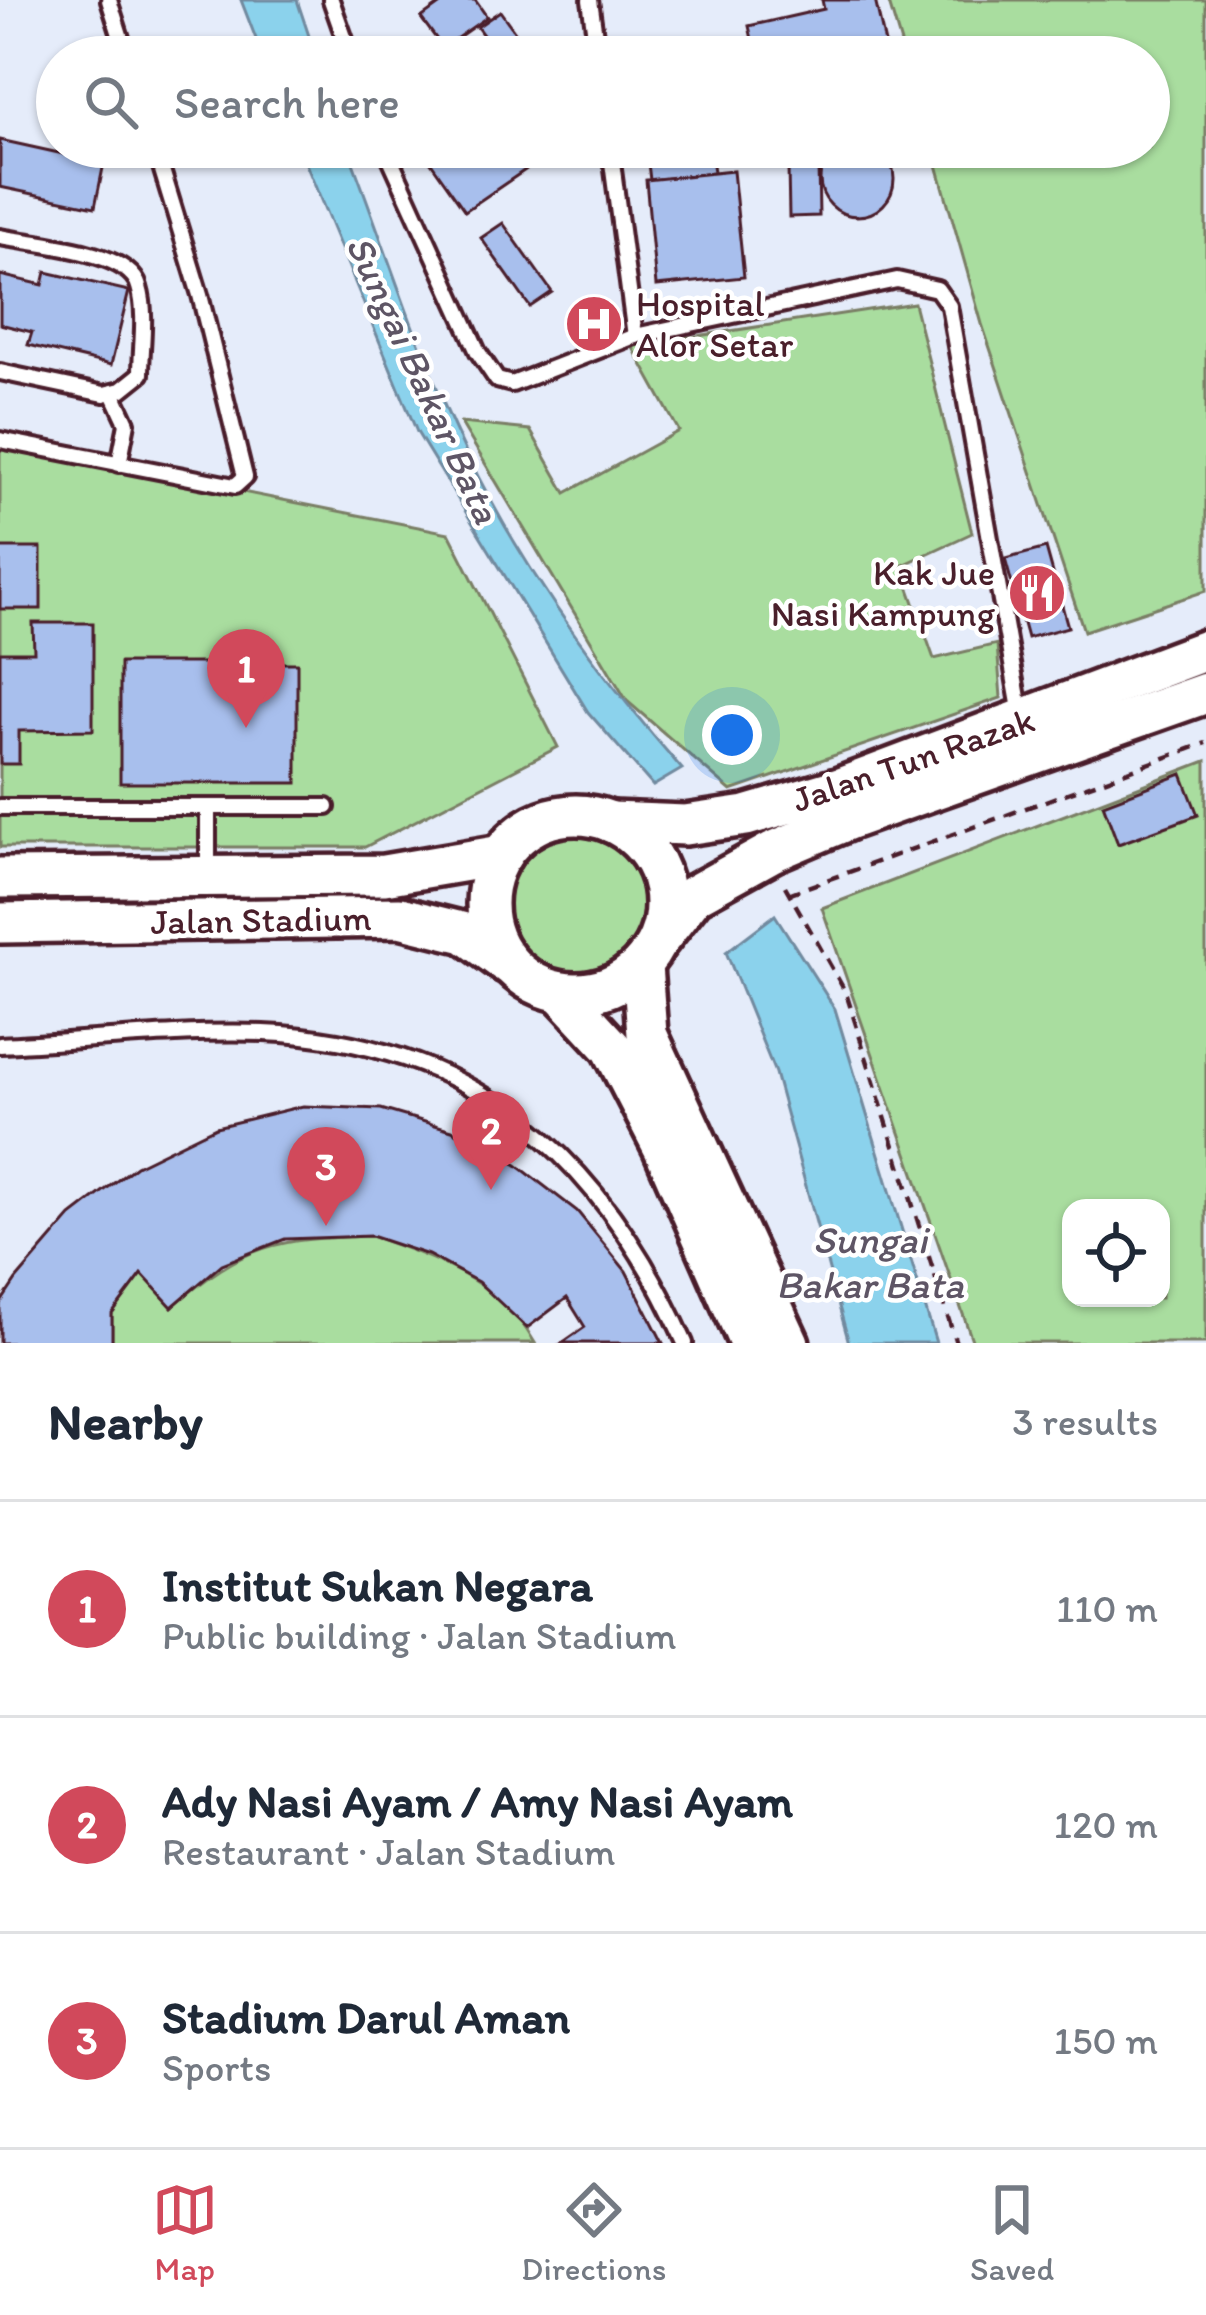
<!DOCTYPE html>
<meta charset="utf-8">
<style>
:root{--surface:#fff;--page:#f6f6f7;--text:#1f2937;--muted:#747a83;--line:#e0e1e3;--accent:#d1495b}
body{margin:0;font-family:Itim,sans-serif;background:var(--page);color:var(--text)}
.controls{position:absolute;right:36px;bottom:36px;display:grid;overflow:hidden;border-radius:24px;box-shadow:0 3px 9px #0004}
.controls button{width:108px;height:108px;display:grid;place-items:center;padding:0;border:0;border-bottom:3px solid var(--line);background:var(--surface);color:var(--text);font:60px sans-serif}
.you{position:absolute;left:732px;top:735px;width:42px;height:42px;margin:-30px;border:9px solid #fff;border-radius:50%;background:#1a73e8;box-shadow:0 0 0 18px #1a73e833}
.badge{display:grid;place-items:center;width:78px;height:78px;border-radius:50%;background:var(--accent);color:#fff;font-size:39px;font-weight:700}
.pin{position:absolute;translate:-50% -99px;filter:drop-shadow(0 3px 6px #0008)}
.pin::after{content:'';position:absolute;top:63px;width:42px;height:36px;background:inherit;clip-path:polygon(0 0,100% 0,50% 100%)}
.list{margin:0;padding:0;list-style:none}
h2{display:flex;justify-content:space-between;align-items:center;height:156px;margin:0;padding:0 48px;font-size:51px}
h2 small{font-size:39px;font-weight:400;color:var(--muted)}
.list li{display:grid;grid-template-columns:78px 1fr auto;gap:36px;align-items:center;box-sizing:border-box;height:216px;padding:0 48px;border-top:3px solid var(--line)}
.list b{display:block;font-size:45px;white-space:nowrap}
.list p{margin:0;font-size:39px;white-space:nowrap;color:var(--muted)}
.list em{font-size:39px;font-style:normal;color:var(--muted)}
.icon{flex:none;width:66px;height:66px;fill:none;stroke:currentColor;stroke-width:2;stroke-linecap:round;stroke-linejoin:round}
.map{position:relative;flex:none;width:1206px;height:1343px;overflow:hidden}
.search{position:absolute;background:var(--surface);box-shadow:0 3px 9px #0004;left:36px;right:36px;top:36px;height:132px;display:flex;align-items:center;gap:30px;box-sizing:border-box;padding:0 42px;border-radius:66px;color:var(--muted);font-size:45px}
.sheet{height:804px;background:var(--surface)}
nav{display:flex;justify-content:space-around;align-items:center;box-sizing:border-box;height:168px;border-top:3px solid var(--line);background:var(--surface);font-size:33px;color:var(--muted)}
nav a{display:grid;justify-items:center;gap:6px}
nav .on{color:var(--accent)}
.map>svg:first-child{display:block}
.green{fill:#a9dd9f;stroke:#7a7e65;stroke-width:3;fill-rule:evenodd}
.water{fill:#8bd2ec;stroke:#718a9f;stroke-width:3}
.building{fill:#a8bfed;stroke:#4a1f2b;stroke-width:3}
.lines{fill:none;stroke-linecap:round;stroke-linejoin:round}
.lane-casing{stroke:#4a1f2b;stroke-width:22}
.secondary-casing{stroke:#4a1f2b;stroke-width:48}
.path{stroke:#4a1f2b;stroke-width:4.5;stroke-dasharray:12 9;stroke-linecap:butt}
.lane{stroke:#fff;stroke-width:14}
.secondary{stroke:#fff;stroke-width:39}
.labels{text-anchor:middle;stroke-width:9;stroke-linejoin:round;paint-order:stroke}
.poi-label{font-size:36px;fill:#4a1f2b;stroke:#fff;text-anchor:start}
.street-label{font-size:36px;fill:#4a1f2b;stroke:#fff}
.water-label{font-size:39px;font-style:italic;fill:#5e5565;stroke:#fff}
</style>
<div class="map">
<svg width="1206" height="1343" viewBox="0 0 1206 1343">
<rect width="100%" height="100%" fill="#e5ecfa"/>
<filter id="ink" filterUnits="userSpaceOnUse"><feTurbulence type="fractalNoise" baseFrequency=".00833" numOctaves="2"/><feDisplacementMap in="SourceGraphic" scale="24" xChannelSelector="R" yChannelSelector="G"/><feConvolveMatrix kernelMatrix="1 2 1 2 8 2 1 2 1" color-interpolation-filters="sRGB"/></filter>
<g filter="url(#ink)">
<g class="green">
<path d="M888 0H1206V591L1084 631 982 324 932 147H1149V57H905Z"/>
<path d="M914 303 972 533 901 566 934 659 997 644 1001 698 731 791 627 701 461 423 530 430 566 493 679 431 632 346Z"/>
<path d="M0 444 449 533 558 747 365 847H0Z"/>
<path d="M1206 761V1343H973L822 908ZM1071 1208H1161V1298H1071Z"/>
<circle cx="576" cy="905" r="76"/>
<path d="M371 1236C433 1257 501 1282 535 1343H112V1314L142 1274 172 1307C246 1243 275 1239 371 1236Z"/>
</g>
<g class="water">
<path d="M241 0H297L316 57H263Z"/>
<path d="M299 147H347C383 240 413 338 455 429 511 552 593 668 682 769L653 786 588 712 417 432Z"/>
<path d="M775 915 835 1009 936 1343H849L775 1073 726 952Z"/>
</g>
<g class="building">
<path d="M446 0H475L487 17 443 48 421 18Z"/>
<path d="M822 0H875L888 57H756L749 26 824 9Z"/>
<path d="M500 11 533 57H499L477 27Z"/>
<path d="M687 45 688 57H660L659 48Z"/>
<path d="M659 48 660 57H623L622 52Z"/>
<path d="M0 140 104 163 95 207 0 187Z"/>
<circle cx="857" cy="179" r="37"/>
<path d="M429 147H513L528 168 465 211 423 151Z"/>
<path d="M646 147H711L714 173 650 180Z"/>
<path d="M818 165 819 216 789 217 788 166Z"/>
<path d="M733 171 744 277 656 286 646 180Z"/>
<path d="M503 223 552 292 530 307 481 238Z"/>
<path d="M46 272 129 291 111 365 28 345 32 332 0 324V275L43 285Z"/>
<rect x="0" y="548" width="41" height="61"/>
<path d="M1046 548 1068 627 1027 638 1005 559Z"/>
<path d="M33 623H93V730L19 731V764H0V652H34Z"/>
<rect x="120" y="663" width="177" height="120"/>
<path d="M1182 774 1198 815 1118 844 1103 804Z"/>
<path d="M303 1106 381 1109 452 1130 517 1165 577 1211 626 1271 663 1343H562L585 1327 567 1298 527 1328 478 1282 428 1255 371 1236 285 1239 222 1264 172 1307 142 1274 112 1314V1343H0V1304L16 1280 71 1216 136 1166 216 1127Z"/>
</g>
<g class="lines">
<g class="lane-casing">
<g id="lane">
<path d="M109 0 127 57"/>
<path d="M331 0 351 57"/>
<path d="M590 0 598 57"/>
<path d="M385 147 478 352 497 380 512 384 635 336 897 280 937 289 949 306 1021 715"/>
<path d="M610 147 635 336"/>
<path d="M0 237C34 244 130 250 139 287 147 313 141 347 141 374L121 390 104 394 0 372"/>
<path d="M113 393 127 423 119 464"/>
<path d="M0 440 235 486 245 477 200 295 155 147"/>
<path d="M0 807H327"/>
<path d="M208 807V874"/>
<path d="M0 1045C87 1041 177 1030 264 1033 475 1042 602 1157 685 1343"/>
</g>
</g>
<g class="secondary-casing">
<g id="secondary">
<circle cx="576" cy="904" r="89"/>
<path d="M611 822 685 825 746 816 840 788 1206 650"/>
<path d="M0 878 384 875 502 855"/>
<path d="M0 923 400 917 465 933 505 962"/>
<path d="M658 941 694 895 772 852 850 819 1206 693"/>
<path d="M642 966 647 1034 789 1343"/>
<path d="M561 993 612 1048 663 1147 749 1343"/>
</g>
</g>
<g class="path">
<path d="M785 886 846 993 956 1343"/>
<path d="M788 894 1206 743"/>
</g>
<use href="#lane" class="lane"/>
<use href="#secondary" class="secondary"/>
</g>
</g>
<defs>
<g id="hospital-disc" transform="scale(3)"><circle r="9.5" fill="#d1495b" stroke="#fff"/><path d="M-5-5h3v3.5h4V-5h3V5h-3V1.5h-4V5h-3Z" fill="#fff"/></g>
<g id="restaurant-disc" transform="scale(3)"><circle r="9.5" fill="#d1495b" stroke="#fff"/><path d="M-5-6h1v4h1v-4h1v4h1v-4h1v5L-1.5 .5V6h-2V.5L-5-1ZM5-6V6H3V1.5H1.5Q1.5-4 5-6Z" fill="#fff"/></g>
</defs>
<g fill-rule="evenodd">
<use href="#hospital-disc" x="594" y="324"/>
<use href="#restaurant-disc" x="1037" y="593"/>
</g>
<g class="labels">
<g class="poi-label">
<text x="636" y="316">Hospital<tspan x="636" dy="41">Alor Setar</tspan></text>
<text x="995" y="585" text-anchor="end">Kak Jue<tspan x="995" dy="41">Nasi Kampung</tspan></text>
</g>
<g class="street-label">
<text transform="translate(913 759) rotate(-19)" y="13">Jalan Tun Razak</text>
<text transform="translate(261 919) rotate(-1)" y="13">Jalan Stadium</text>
</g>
<g class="water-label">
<text transform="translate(424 379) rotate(65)" y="14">Sungai Bakar Bata</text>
<text x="870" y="1253">Sungai<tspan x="870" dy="45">Bakar Bata</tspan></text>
</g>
</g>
</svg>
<div class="controls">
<button><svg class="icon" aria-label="locate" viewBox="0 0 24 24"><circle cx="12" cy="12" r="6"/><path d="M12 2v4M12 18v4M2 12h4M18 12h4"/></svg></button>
</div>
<div class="you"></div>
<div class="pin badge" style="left:246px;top:728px">1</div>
<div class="pin badge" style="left:491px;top:1190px">2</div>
<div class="pin badge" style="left:326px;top:1226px">3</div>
<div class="search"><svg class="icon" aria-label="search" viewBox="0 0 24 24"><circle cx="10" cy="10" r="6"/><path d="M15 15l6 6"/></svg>Search here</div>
</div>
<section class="sheet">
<h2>Nearby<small>3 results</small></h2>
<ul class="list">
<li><span class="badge">1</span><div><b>Institut Sukan Negara</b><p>Public building · Jalan Stadium</p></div><em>110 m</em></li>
<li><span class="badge">2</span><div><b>Ady Nasi Ayam / Amy Nasi Ayam</b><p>Restaurant · Jalan Stadium</p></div><em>120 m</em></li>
<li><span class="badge">3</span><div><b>Stadium Darul Aman</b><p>Sports</p></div><em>150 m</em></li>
</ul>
</section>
<nav>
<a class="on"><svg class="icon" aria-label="map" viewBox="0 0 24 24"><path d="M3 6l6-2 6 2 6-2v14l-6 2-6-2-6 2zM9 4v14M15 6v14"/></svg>Map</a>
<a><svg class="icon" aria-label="directions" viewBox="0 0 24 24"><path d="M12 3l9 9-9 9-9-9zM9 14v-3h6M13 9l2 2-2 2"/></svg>Directions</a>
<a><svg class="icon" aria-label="saved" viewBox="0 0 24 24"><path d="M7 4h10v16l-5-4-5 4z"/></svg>Saved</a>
</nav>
